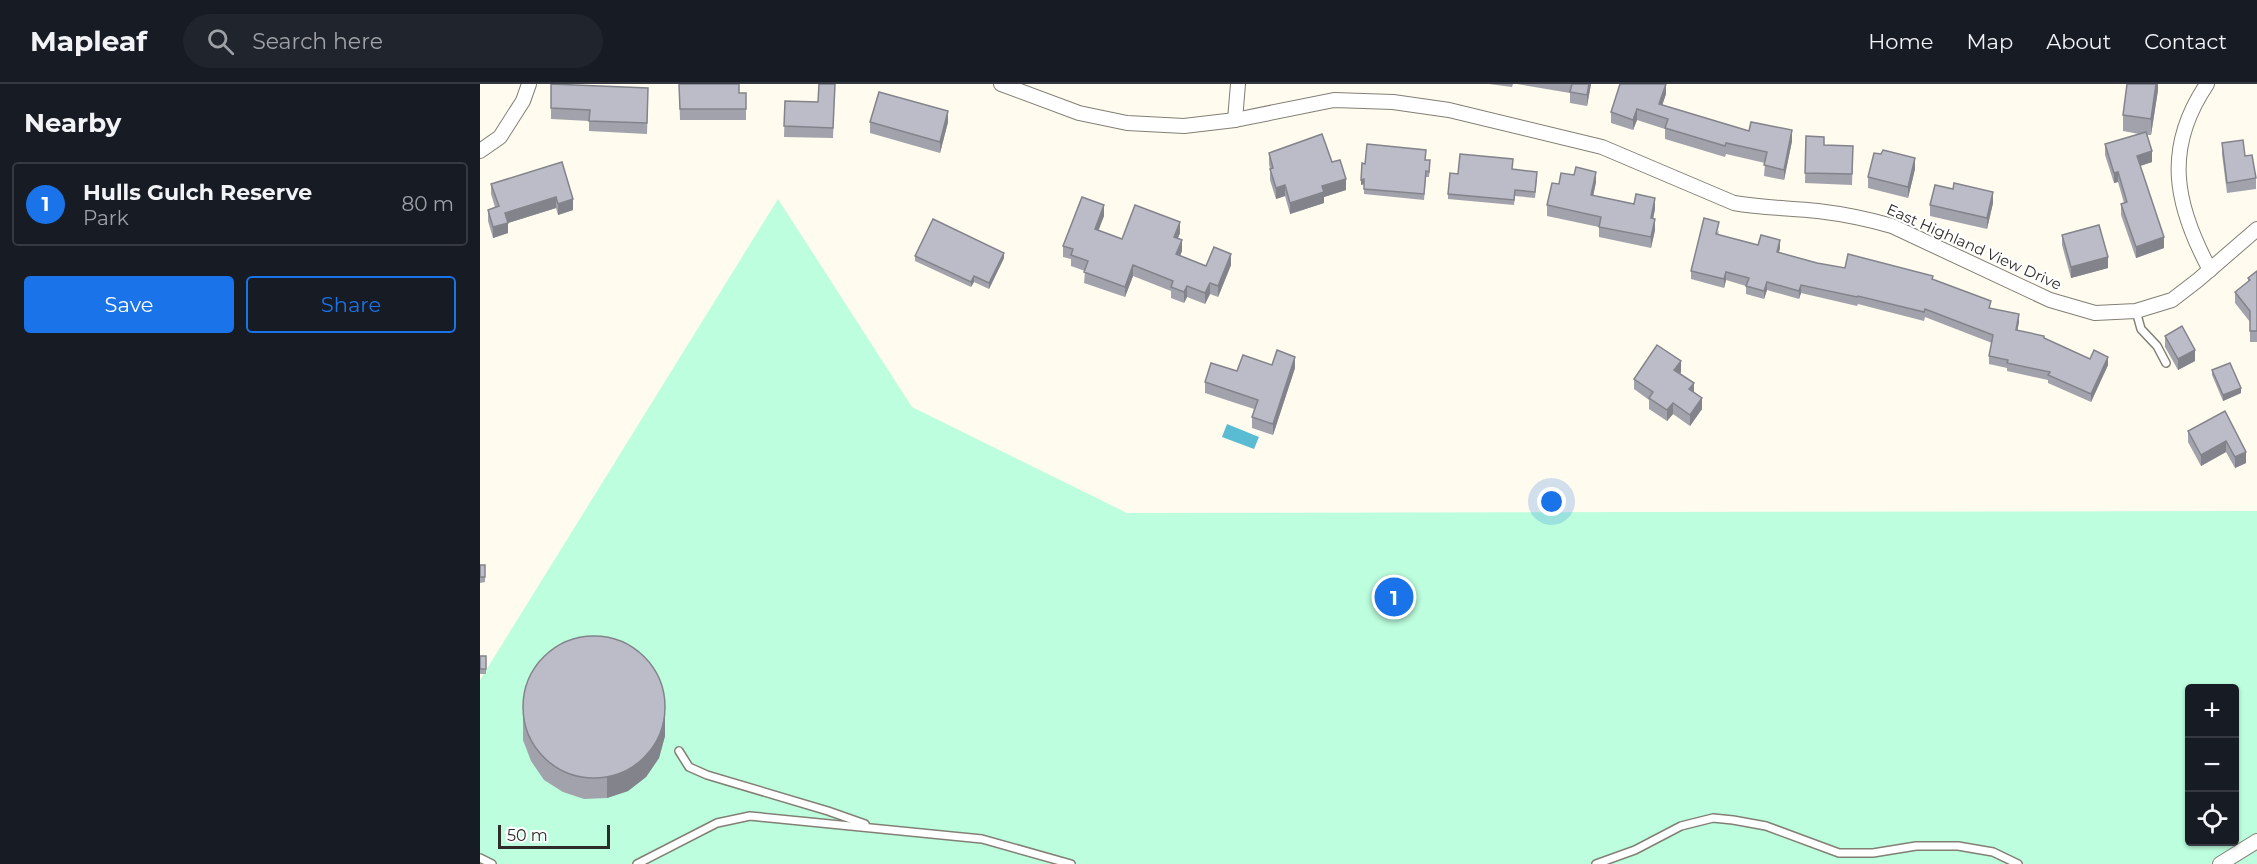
<!DOCTYPE html>
<meta charset="utf-8">
<style>
:root{--surface:#171b24;--page:#20242c;--text:#f1f3f6;--muted:#9ea1a6;--line:#363941;--accent:#1a73e8}
body{margin:0;font-family:Montserrat,sans-serif;background:var(--page);color:var(--text)}
.controls{position:absolute;right:18px;bottom:18px;display:grid;overflow:hidden;border-radius:6px;box-shadow:0 2px 4px #0004}
.controls button{width:54px;height:54px;display:grid;place-items:center;padding:0;border:0;border-bottom:2px solid var(--line);background:var(--surface);color:var(--text);font:30px sans-serif}
.scale{position:absolute;left:18px;bottom:15px;width:112px;box-sizing:border-box;padding-left:6px;border:3px solid #2d2c28;border-top:0;font-size:16px;line-height:21px;white-space:nowrap;color:#2d2c28;-webkit-text-stroke:4px #fff;paint-order:stroke}
.you{position:absolute;left:1072px;top:418px;width:21px;height:21px;margin:-15px;border:4px solid #fff;border-radius:50%;background:#1a73e8;box-shadow:0 0 0 9px #1a73e833}
.badge{display:grid;place-items:center;width:39px;height:39px;border-radius:50%;background:var(--accent);color:#fff;font-size:20px;font-weight:700}
.pin{position:absolute;translate:-50% -50%;border:3px solid #fff;box-shadow:0 2px 6px #0006}
.list{margin:0;padding:0;list-style:none}
h2{display:flex;justify-content:space-between;align-items:center;height:78px;margin:0;padding:0 24px;font-size:26px}
h2 small{font-size:20px;font-weight:400;color:var(--muted)}
.list li{display:grid;grid-template-columns:39px 1fr auto;gap:18px;align-items:center;box-sizing:border-box;height:84px;margin:0 12px 12px;padding:0 12px;border:2px solid var(--line);border-radius:6px}
.list b{display:block;font-size:22px;white-space:nowrap}
.list p{margin:0;font-size:20px;white-space:nowrap;color:var(--muted)}
.list em{font-size:20px;font-style:normal;color:var(--muted)}
.actions{display:flex;gap:12px;padding:18px 24px}
.actions a{flex:1;padding:14px 0;border:2px solid var(--accent);border-radius:6px;text-align:center;font-size:21px;color:var(--accent)}
.actions .main{background:var(--accent);color:#fff}
.icon{flex:none;width:33px;height:33px;fill:none;stroke:currentColor;stroke-width:2;stroke-linecap:round;stroke-linejoin:round}
.map{position:relative;flex:none;width:1777px;height:780px;overflow:hidden}
header{display:flex;align-items:center;gap:36px;box-sizing:border-box;height:84px;padding:0 30px;background:var(--surface);border-bottom:2px solid var(--line)}
header strong{font-size:28px}
nav{display:flex;gap:33px;margin-inline-start:auto;font-size:21px}
.search{width:420px;height:54px;background:var(--page);display:flex;align-items:center;gap:15px;box-sizing:border-box;padding:0 21px;border-radius:33px;color:var(--muted);font-size:22px}
main{display:flex}
aside{flex:1;background:var(--surface)}
.map>svg:first-child{display:block}
.green{fill:#bcfede;fill-rule:evenodd}
.water{fill:#5abcd3}
.lines{fill:none;stroke-linecap:round;stroke-linejoin:round}
.lane-casing{stroke:#827f75;stroke-width:10}
.street-casing{stroke:#827f75;stroke-width:16}
.lane{stroke:#fff;stroke-width:7}
.street{stroke:#fff;stroke-width:14}
.wall{fill:#a1a2ab}
.shaded-wall{fill:#83848b}
.building{fill:#bbbcc7;stroke:#83848b;stroke-width:1.5}
.labels{text-anchor:middle;stroke-width:4.5;stroke-linejoin:round;paint-order:stroke}
.street-label{font-size:15px;fill:#2d2c28;stroke:#fff}
</style>
<header>
<strong>Mapleaf</strong>
<div class="search"><svg class="icon" aria-label="search" viewBox="0 0 24 24"><circle cx="10" cy="10" r="6"/><path d="M15 15l6 6"/></svg>Search here</div>
<nav><a>Home</a><a>Map</a><a>About</a><a>Contact</a></nav>
</header>
<main>
<aside>
<h2>Nearby<small></small></h2>
<ul class="list">
<li><span class="badge">1</span><div><b>Hulls Gulch Reserve</b><p>Park</p></div><em>80 m</em></li>
</ul>
<div class="actions"><a class="main">Save</a><a>Share</a></div>
</aside>
<div class="map">
<svg width="1777" height="780" viewBox="0 0 1777 780">
<rect width="100%" height="100%" fill="#fffbef"/>
<path class="green" d="M298 115 432 323 647 429 1777 427V780H0V596ZM1710 604H1754V758H1710Z"/>
<path class="water" d="M747 340 779 353 774 365 742 353Z"/>
<g class="lines">
<g class="lane-casing">
<g id="lane">
<path d="M1656 227 1661 245 1677 262 1686 279"/>
<path d="M199 667 209 683 227 691 348 727 385 740"/>
<path d="M0 774 12 780"/>
<path d="M157 780 237 739 270 732 502 755 591 780"/>
<path d="M1116 780 1155 766 1201 742 1233 734 1253 736 1286 742 1359 769H1393L1436 762H1478L1513 768 1538 780"/>
</g>
</g>
<g class="street-casing">
<g id="street">
<path d="M521 0 599 29 647 39 704 42 755 36 854 16 913 18 969 26 1122 63 1254 119C1282 124 1310 124 1338 127 1363 130 1388 135 1412 142L1570 216 1615 229 1656 227 1692 216 1718 196 1777 145"/>
<path d="M1727 0C1683 65 1695 121 1730 186"/>
<path d="M755 36 758 0"/>
<path d="M0 67 20 53 43 17 49 0"/>
<path d="M1740 780 1777 757"/>
</g>
</g>
<use href="#lane" class="lane"/>
<use href="#street" class="street"/>
</g>
<g class="wall">
<path d="M71 0 168 15 167 50 109 47V37L71 35Z"/>
<path d="M199 0 259 9H266V36H200Z"/>
<path d="M355 0 353 54 304 53 305 17 338 18Z"/>
<path d="M1009 0H1033L1032 3Z"/>
<path d="M1037 0H1111L1107 22 1090 19V9Z"/>
<path d="M1678 0V6L1671 51H1667L1672 78 1660 82 1684 164 1656 174 1641 131V120L1644 119 1638 98 1634 99 1625 71V60L1659 50 1643 47V31Z"/>
<path d="M1186 10 1182 21 1269 47 1312 57 1304 96 1284 92 1285 79 1246 70 1245 73 1185 55V45L1157 36 1153 46 1131 39V28Z"/>
<path d="M390 38H468L460 69 390 49Z"/>
<path d="M1326 52 1344 61 1373 62 1372 101 1325 99Z"/>
<path d="M1742 59 1765 72 1776 94V105L1747 109 1742 70Z"/>
<path d="M789 69 852 78 866 106 844 113V119L810 130 805 112 796 115 790 96V85L789 80Z"/>
<path d="M946 76 950 82 949 93H946L944 116 884 110V100L881 101 885 80Z"/>
<path d="M82 78 93 126 78 131 76 124 28 139V149L13 154 8 137V126L15 123 11 110V100Z"/>
<path d="M1033 85 1057 93 1055 114 1035 112 1034 121 968 115V110L978 90Z"/>
<path d="M1435 85 1428 114 1388 104V93Z"/>
<path d="M1116 98 1113 112 1175 125 1173 135 1175 146 1171 164 1119 153V143L1067 132V121L1079 100Z"/>
<path d="M1513 119 1507 145 1450 132V121Z"/>
<path d="M624 132 618 146 642 155 700 149 698 154 702 167 700 172 726 182 751 181 738 213 730 210 725 220 707 213 704 219 691 214V207L653 192 645 213 604 199 605 187 591 182V175L583 173V162Z"/>
<path d="M1239 146 1238 151 1278 161 1300 164 1299 168 1337 179 1365 184 1453 195 1539 238 1537 246 1564 255 1610 275 1628 281 1611 318 1568 299V296L1527 287V284L1509 280V272L1512 259 1445 233 1444 237 1378 220 1377 222 1321 209 1319 215 1287 206 1284 215 1266 210V202L1246 196 1244 204 1211 195V187Z"/>
<path d="M1582 151 1628 184 1591 194 1582 161Z"/>
<path d="M435 172 524 174 509 205 494 198 491 203 435 177Z"/>
<path d="M1777 187V258H1770V238L1755 219V208L1768 198V194Z"/>
<path d="M1685 252 1715 277 1698 286 1685 263Z"/>
<path d="M792 281 815 284 793 351 772 344V333L774 325 725 309V298L757 287Z"/>
<path d="M1732 286 1761 309 1743 317 1732 291Z"/>
<path d="M1201 288 1200 290 1214 308 1222 325 1210 342 1193 330 1187 337 1169 325V316L1154 305V295Z"/>
<path d="M1745 327 1766 379 1755 384 1746 368 1721 382 1708 358V347Z"/>
<path d="M0 481 5 493V498L0 499Z"/>
<rect x="0" y="572" width="6" height="18"/>
<path d="M43 612 185 652 179 674 166 693 148 707 127 714 104 715 83 708 64 696 51 677 43 656Z"/>
</g>
<g class="shaded-wall">
<path d="M1109 0H1111L1107 22V11Z"/>
<path d="M1186 0V10L1179 31V20Z"/>
<path d="M1676 0H1678V6L1671 51V35Z"/>
<path d="M1157 25V36L1153 46V36Z"/>
<path d="M468 27V38L460 69V58Z"/>
<path d="M1312 46V57L1304 96V86Z"/>
<path d="M1672 67V78L1657 83V72Z"/>
<path d="M1435 74V85L1428 114V103Z"/>
<path d="M1116 88V98L1111 122V111Z"/>
<path d="M1638 88V98L1634 99V89Z"/>
<path d="M866 95V106L844 113V119L810 130V119L842 102Z"/>
<path d="M884 95V100L881 101V96Z"/>
<path d="M805 101V112L796 115V104Z"/>
<path d="M1513 108V119L1507 145V134Z"/>
<path d="M76 113V124L28 139V149L13 154V143L25 129Z"/>
<path d="M1175 114V125L1171 145V134Z"/>
<path d="M93 115V126L78 131V120Z"/>
<path d="M624 121V132L615 156V145Z"/>
<path d="M1175 135V146L1171 164V153Z"/>
<path d="M700 138V149L694 164V153Z"/>
<path d="M1684 153V164L1656 174V163Z"/>
<path d="M702 156V167L696 181V170Z"/>
<path d="M1300 156V164L1297 176V168Z"/>
<path d="M524 169V174L509 205V199Z"/>
<path d="M751 170V181L738 213V202Z"/>
<path d="M1628 173V184L1591 194V183Z"/>
<path d="M653 181V192L645 213V203Z"/>
<path d="M1246 188V196L1244 204V195Z"/>
<path d="M494 192V198L491 203V198Z"/>
<path d="M1287 198V206L1284 215V207Z"/>
<path d="M730 199V210L725 220V209Z"/>
<path d="M1321 201V209L1319 215V207Z"/>
<path d="M707 202V213L704 219V208Z"/>
<path d="M1539 230V238L1536 254V246Z"/>
<path d="M1715 266V277L1698 286V275Z"/>
<path d="M815 273V284L793 351V340Z"/>
<path d="M1628 273V281L1611 318V310Z"/>
<path d="M1201 277V288L1194 297V286Z"/>
<path d="M1214 299V310L1209 305Z"/>
<path d="M1761 304V309L1743 317V311Z"/>
<path d="M1222 314V325L1210 342V331Z"/>
<path d="M1193 319V330L1187 337V326Z"/>
<path d="M1746 357V368L1721 382V371Z"/>
<path d="M1766 368V379L1755 384V373Z"/>
<path d="M185 631V652L179 674 166 693 148 707 127 714V693Z"/>
</g>
<g class="building">
<path d="M71 0 168 4 167 39 109 37 110 26 71 24Z"/>
<path d="M199 0H259V9H266V25H200Z"/>
<path d="M339 0H355L353 44 304 42 305 17 338 18Z"/>
<path d="M1092 0H1109L1107 11 1090 8Z"/>
<path d="M1140 0H1186L1179 20 1269 47 1271 38 1312 46 1304 86 1284 81 1287 68 1246 59 1245 62 1185 44 1188 35 1157 25 1153 36 1131 28Z"/>
<path d="M1647 0H1676L1671 35 1643 31Z"/>
<path d="M399 8 468 27 460 58 390 38Z"/>
<path d="M1666 48 1672 67 1657 72 1684 153 1656 163 1641 120 1647 118 1638 88 1634 89 1625 60Z"/>
<path d="M842 50 852 78 860 76 866 95 842 102 844 108 810 119 805 101 796 104 790 85 793 84 789 69Z"/>
<path d="M1326 52 1344 53V61L1373 62 1372 90 1325 89Z"/>
<path d="M1763 56 1765 72 1772 71 1776 94 1747 99 1742 59Z"/>
<path d="M887 60 946 66 945 76H950L949 88 946 87 944 110 884 105V95L881 96 882 79 885 80Z"/>
<path d="M1403 66 1435 74 1428 103 1388 93 1394 69 1401 70Z"/>
<path d="M980 70 1033 75 1032 85 1057 88 1055 108 1035 106 1034 116 968 110 970 89 978 90Z"/>
<path d="M82 78 93 115 78 120 76 113 25 129 28 139 13 143 8 126 19 122 11 100Z"/>
<path d="M1096 83 1116 88 1111 111 1154 120 1156 110 1175 114 1171 134 1175 135 1171 153 1119 143 1121 133 1067 121 1072 99 1079 100 1081 89 1094 91Z"/>
<path d="M1474 99 1513 108 1507 134 1450 121 1455 101 1473 105Z"/>
<path d="M602 113 624 121 615 145 642 155 655 121 700 138 694 153 702 156 696 170 726 182 734 163 751 170 738 202 730 199 725 209 707 202 704 208 691 203 693 197 653 181 645 203 604 188 608 177 591 171 593 165 583 162Z"/>
<path d="M1224 134 1239 138 1236 150 1278 161 1281 151 1300 156 1297 168 1337 179 1365 184 1368 170 1453 192 1452 195 1511 217 1509 224 1539 230 1536 246 1564 252V254L1610 275 1614 266 1628 273 1611 310 1568 291 1570 288 1527 279 1528 276 1509 272 1513 251 1445 225 1444 228 1378 212 1377 213 1321 201 1319 207 1287 198 1284 207 1266 202 1269 194 1246 188 1244 195 1211 187Z"/>
<path d="M453 135 524 169 509 199 494 192 491 198 435 172Z"/>
<path d="M1619 141 1628 173 1591 183 1582 151Z"/>
<path d="M1777 187V247H1770V227L1755 208 1770 196 1768 194Z"/>
<path d="M1702 242 1715 266 1698 275 1685 252Z"/>
<path d="M1177 261 1201 277 1194 286 1214 299 1209 305 1222 314 1210 331 1193 319 1187 326 1169 314 1173 308 1154 295Z"/>
<path d="M797 266 815 273 793 340 772 333 778 316 725 298 731 279 757 287 763 271 792 281Z"/>
<path d="M1750 279 1761 304 1743 311 1732 286Z"/>
<path d="M1745 327 1766 368 1755 373 1746 357 1721 371 1708 347Z"/>
<rect x="0" y="481" width="5" height="12"/>
<circle cx="114" cy="623" r="71"/>
<rect x="0" y="572" width="6" height="13"/>
</g>
<g class="labels">
<g class="street-label">
<text transform="translate(1494 163) rotate(24)" y="5">East Highland View Drive</text>
</g>
</g>
</svg>
<div class="controls">
<button>+</button>
<button>−</button>
<button><svg class="icon" aria-label="locate" viewBox="0 0 24 24"><circle cx="12" cy="12" r="6"/><path d="M12 2v4M12 18v4M2 12h4M18 12h4"/></svg></button>
</div>
<div class="scale">50 m</div>
<div class="you"></div>
<div class="pin badge" style="left:914px;top:513px">1</div>
</div>
</main>
